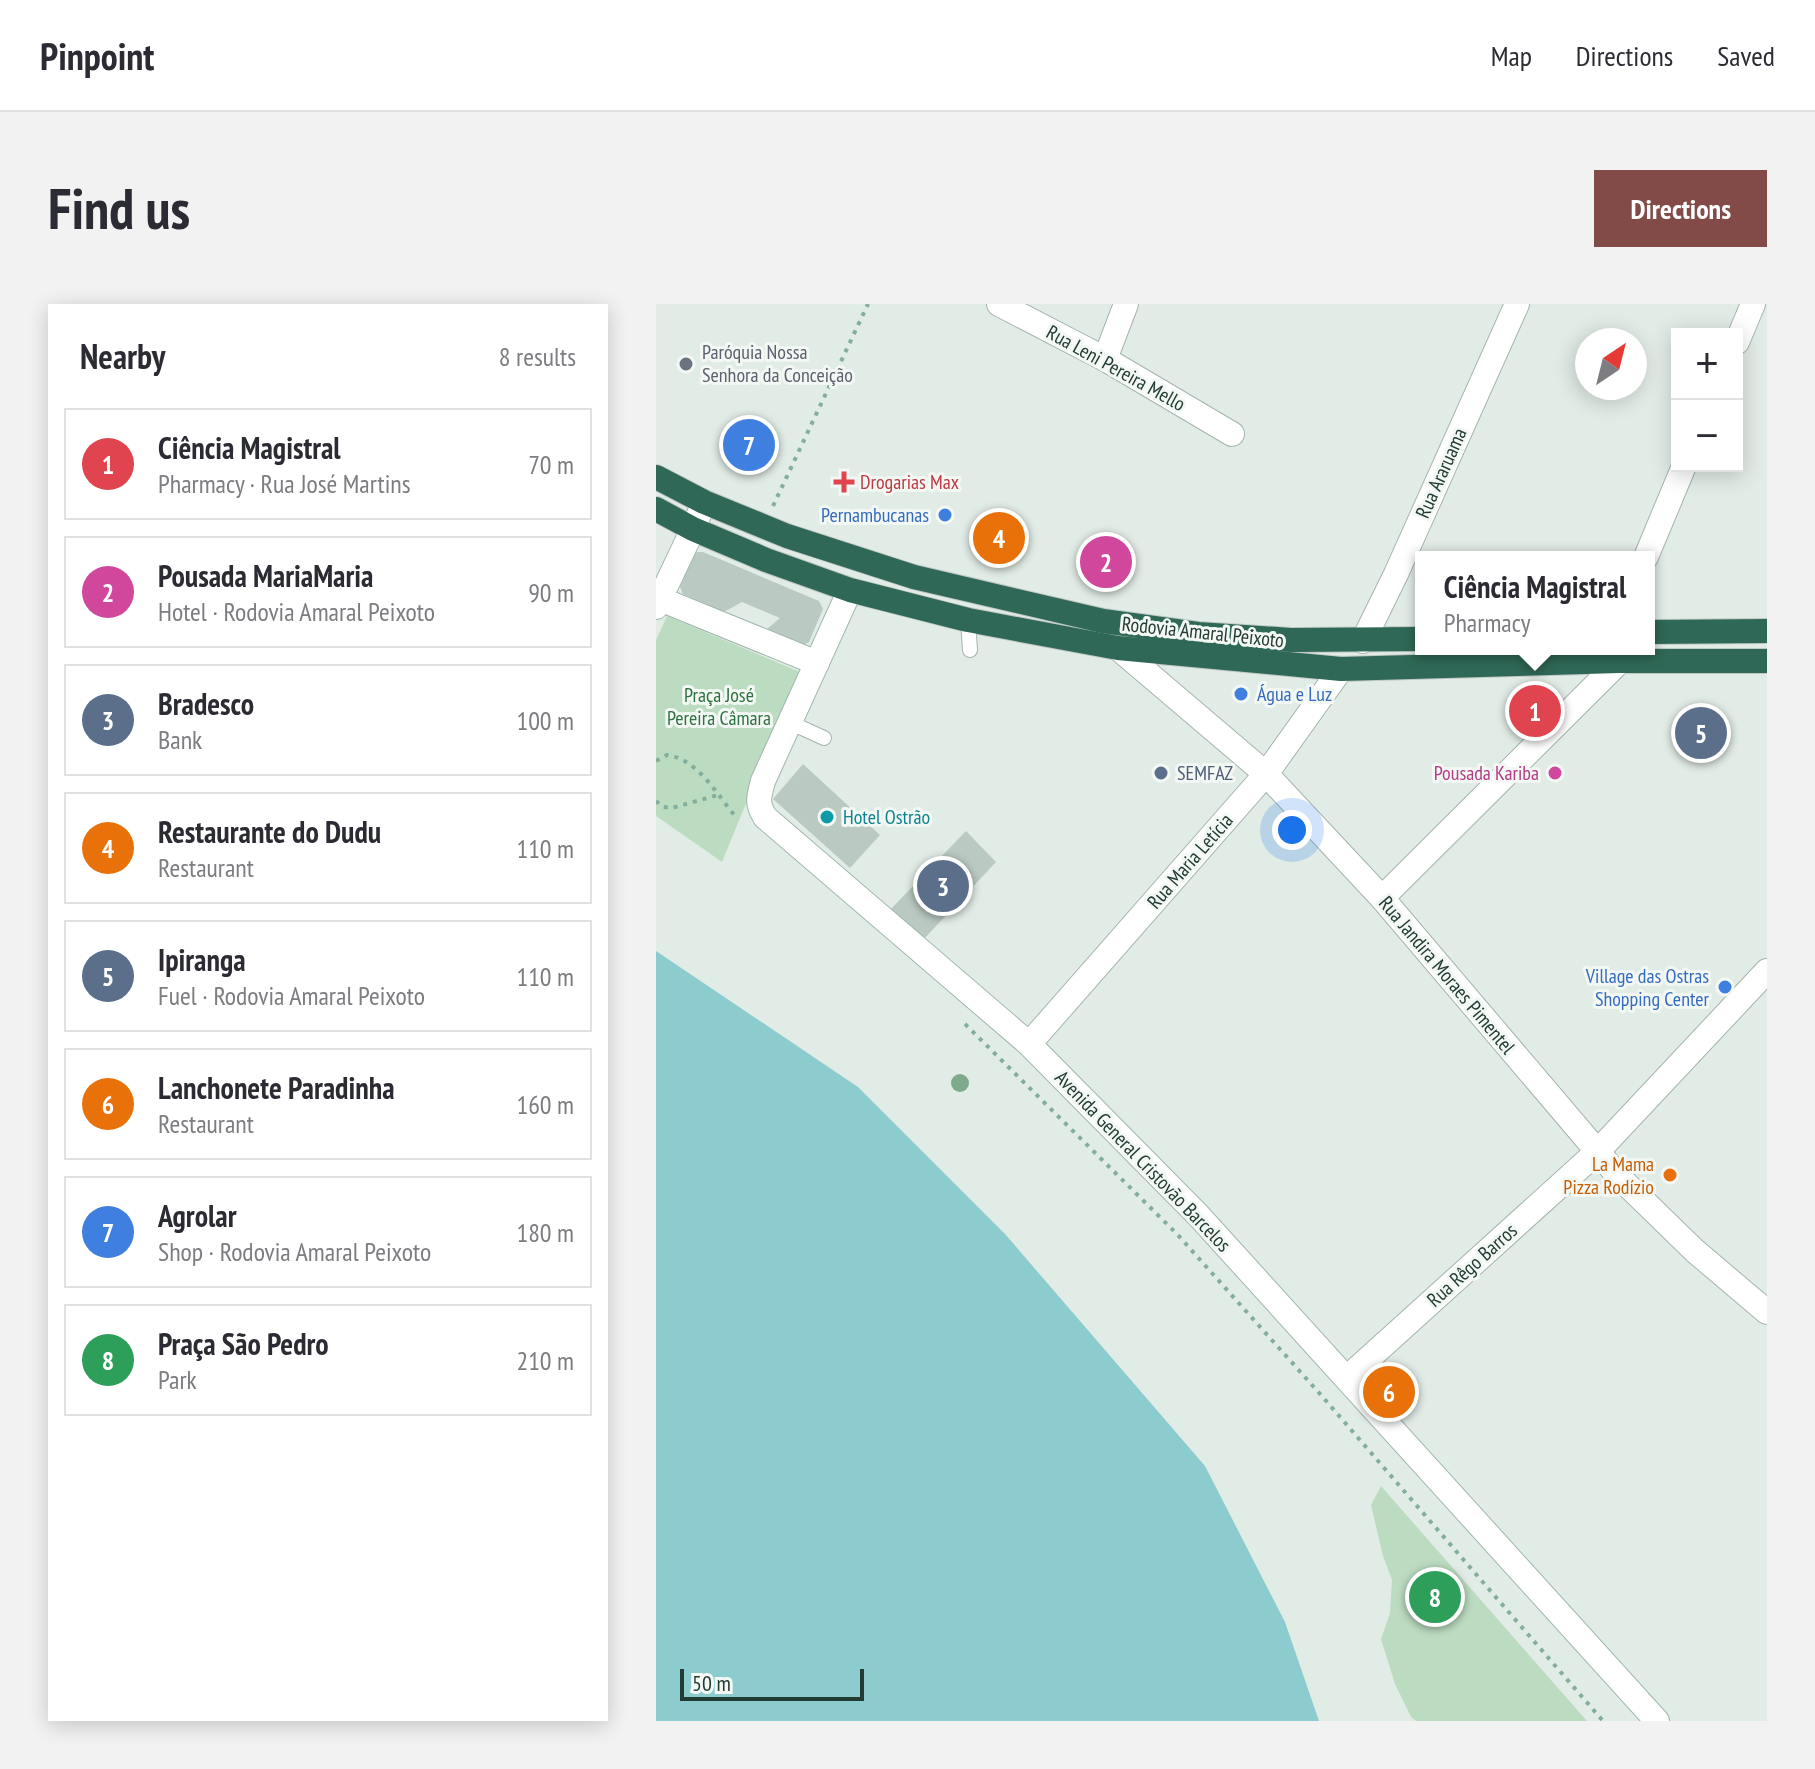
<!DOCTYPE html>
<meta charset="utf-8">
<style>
:root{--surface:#fff;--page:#f2f2f3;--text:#2b2b33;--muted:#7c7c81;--line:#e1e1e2;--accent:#824b47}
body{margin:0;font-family:"PT Sans Narrow",sans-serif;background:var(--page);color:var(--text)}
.controls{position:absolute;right:24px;top:24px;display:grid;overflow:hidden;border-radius:0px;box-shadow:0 4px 20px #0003}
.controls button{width:72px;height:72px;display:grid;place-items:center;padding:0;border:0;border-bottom:2px solid var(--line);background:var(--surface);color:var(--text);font:40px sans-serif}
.compass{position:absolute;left:919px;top:24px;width:72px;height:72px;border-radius:50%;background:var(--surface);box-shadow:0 4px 20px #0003;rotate:35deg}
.scale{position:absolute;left:24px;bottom:20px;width:184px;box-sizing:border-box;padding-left:8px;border:4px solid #233c33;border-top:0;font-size:22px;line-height:28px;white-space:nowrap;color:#233c33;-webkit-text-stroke:6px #f3f8f5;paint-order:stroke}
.you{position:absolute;left:636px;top:526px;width:28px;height:28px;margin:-20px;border:6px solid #fff;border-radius:50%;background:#1a73e8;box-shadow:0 0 0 12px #1a73e833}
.badge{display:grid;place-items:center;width:52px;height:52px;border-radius:50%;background:var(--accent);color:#fff;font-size:26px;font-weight:700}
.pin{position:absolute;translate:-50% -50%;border:4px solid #fff;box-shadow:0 2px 8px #0006}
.popup{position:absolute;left:759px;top:247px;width:240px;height:104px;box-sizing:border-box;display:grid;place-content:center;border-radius:0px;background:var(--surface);filter:drop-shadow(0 2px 6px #0005);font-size:26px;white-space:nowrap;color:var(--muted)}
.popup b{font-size:30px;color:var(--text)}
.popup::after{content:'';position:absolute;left:50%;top:100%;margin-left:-16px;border:16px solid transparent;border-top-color:var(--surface)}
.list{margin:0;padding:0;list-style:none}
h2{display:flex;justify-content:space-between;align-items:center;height:104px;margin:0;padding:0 32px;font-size:34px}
h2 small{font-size:26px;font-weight:400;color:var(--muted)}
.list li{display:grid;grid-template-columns:52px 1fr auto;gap:24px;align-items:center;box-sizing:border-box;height:112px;margin:0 16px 16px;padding:0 16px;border:2px solid var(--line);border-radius:0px}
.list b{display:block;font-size:30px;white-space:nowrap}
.list p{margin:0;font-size:26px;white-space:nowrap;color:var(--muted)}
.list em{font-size:26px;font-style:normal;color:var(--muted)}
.map{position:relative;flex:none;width:1111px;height:1417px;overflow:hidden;border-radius:0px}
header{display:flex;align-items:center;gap:48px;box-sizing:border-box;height:112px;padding:0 40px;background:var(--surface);border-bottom:2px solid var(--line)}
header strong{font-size:38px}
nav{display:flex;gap:44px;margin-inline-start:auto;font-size:28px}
.intro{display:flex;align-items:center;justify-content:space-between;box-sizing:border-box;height:192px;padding:0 48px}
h1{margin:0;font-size:56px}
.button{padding:20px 36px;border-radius:0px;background:var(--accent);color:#fff;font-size:28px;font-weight:700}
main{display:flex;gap:48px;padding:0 48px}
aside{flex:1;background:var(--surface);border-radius:0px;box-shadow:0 4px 20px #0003}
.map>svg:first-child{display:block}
.green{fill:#bcdcc1}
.water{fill:#8ccccf}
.building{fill:#bac9c2}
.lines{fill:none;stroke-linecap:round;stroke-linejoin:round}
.lane-casing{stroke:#a5b4ad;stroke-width:16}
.street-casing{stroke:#a5b4ad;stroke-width:26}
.secondary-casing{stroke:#a1b7ad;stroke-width:26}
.highway-casing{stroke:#c1c8c6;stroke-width:26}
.path{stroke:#84ae9c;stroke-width:4;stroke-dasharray:4 6;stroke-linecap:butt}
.lane{stroke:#fff;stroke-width:14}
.street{stroke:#fff;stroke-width:24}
.secondary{stroke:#fff;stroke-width:24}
.highway{stroke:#2f6856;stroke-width:24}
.tree{fill:#7fa98b}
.worship-dot{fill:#6b7280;stroke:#f3f8f5;stroke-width:3}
.health-dot{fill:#e0444e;stroke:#f3f8f5;stroke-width:3}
.shop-dot{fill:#3f7fe0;stroke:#f3f8f5;stroke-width:3}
.service-dot{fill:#5c6f8a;stroke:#f3f8f5;stroke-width:3}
.hotel-dot{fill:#d1479c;stroke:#f3f8f5;stroke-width:3}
.culture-dot{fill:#0f9aa8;stroke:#f3f8f5;stroke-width:3}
.food-dot{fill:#e8710a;stroke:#f3f8f5;stroke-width:3}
.labels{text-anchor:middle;stroke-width:6;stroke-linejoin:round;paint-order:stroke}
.worship-label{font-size:20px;fill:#5b616d;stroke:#f3f8f5;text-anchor:start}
.street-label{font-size:20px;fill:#233c33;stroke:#f3f8f5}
.health-label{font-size:20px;fill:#be3a42;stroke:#f3f8f5;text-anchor:start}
.shop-label{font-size:20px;fill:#366cbe;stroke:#f3f8f5;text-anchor:end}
.park-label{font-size:20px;fill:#2e7241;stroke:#f3f8f5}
.service-label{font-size:20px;fill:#4e5e75;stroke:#f3f8f5;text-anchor:start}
.hotel-label{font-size:20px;fill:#b23c85;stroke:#f3f8f5;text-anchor:end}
.culture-label{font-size:20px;fill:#0d838f;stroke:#f3f8f5;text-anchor:start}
.food-label{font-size:20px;fill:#c56008;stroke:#f3f8f5;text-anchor:end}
</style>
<header>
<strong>Pinpoint</strong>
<nav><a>Map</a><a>Directions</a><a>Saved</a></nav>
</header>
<div class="intro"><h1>Find us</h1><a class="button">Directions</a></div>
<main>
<aside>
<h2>Nearby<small>8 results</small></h2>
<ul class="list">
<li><span class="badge" style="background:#e0444e">1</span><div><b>Ciência Magistral</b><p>Pharmacy · Rua José Martins</p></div><em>70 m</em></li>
<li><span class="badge" style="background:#d1479c">2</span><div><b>Pousada MariaMaria</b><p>Hotel · Rodovia Amaral Peixoto</p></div><em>90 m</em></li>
<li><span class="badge" style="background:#5c6f8a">3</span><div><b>Bradesco</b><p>Bank</p></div><em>100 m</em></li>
<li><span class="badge" style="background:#e8710a">4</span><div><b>Restaurante do Dudu</b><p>Restaurant</p></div><em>110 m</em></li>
<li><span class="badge" style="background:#5c6f8a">5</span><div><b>Ipiranga</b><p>Fuel · Rodovia Amaral Peixoto</p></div><em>110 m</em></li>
<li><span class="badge" style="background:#e8710a">6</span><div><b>Lanchonete Paradinha</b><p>Restaurant</p></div><em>160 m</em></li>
<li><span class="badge" style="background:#3f7fe0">7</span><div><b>Agrolar</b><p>Shop · Rodovia Amaral Peixoto</p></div><em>180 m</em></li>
<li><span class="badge" style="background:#2e9e5b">8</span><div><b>Praça São Pedro</b><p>Park</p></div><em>210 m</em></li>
</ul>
</aside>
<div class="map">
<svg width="1111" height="1417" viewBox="0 0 1111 1417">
<rect width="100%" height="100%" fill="#e2ece6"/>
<g class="green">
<path d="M11 312 144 368 66 558 0 512V336Z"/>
<path d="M725 1182 931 1417H760L755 1413 739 1380 725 1335 734 1309 736 1276 727 1252 715 1201Z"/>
</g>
<path class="water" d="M0 647 202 783 349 930 549 1162 629 1318 663 1417H0Z"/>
<g class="building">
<path d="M41 248H47L163 297 167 305 153 338 148 341 110 326 124 314 86 298 68 308 27 290 24 283 37 252Z"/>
<path d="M147 460 224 531 194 564 117 495Z"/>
<path d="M310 527 340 558 266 637 233 607Z"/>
</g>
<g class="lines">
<g class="lane-casing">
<g id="lane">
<path d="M312 316 314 346"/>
<path d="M135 419 168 434"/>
</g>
</g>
<g class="street-casing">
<g id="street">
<path d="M343 0 449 55 576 130"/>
<path d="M1081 38 1097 0"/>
<path d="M449 55 470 0"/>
<path d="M990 253 1028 162"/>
<path d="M707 337 740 270 861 0"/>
<path d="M462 344 610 470 726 594 964 874 1039 947 1111 1008"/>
<path d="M726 594 964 357V345"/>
<path d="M373 740 610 470 685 365"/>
<path d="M691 1074 942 847 1111 667"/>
</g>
</g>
<g class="secondary-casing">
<g id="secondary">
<path d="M194 286 107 477C103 493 100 498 109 513L373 740 543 912 1001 1417"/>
<path d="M4 295 161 359"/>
<path d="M0 303 37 225 48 198"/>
</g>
</g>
<g class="highway-casing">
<g id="highway">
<path d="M0 173 48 198 131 232 258 273 447 317 542 330 635 336 765 335"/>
<path d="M0 205 37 225 110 256 194 286 312 316 462 344 685 365 964 357H1111"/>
<path d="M993 328 1111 327"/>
</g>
</g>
<g class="path">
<path d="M117 202 212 0"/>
<path d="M0 457 11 451C42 455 61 491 80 513"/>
<path d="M0 497 7 503 16 504 62 491"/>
<path d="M309 720 521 930 665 1091 947 1417"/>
</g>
<use href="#lane" class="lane"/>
<use href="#street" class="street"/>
<use href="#secondary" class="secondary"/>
<use href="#highway" class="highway"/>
</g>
<circle class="tree" cx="304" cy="779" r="9"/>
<circle class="worship-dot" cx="30" cy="60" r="8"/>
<path class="health-dot" d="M184 166h8v8h8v8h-8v8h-8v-8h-8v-8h8z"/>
<g class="shop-dot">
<circle cx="289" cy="211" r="8"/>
<circle cx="585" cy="390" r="8"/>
<circle cx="1069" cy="683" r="8"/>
</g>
<circle class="service-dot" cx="505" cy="469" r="8"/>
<circle class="hotel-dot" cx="899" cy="469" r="8"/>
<circle class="culture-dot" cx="171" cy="513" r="8"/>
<circle class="food-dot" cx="1014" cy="871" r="8"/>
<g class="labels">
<g class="worship-label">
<text x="46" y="55">Paróquia Nossa<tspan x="46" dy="23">Senhora da Conceição</tspan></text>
</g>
<g class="street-label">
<text transform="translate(460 64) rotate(29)" y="7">Rua Leni Pereira Mello</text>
<text transform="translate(785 169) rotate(-66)" y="7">Rua Araruama</text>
<text transform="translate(547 328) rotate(6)" y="7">Rodovia Amaral Peixoto</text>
<text transform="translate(534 557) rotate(-49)" y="7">Rua Maria Letícia</text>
<text transform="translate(791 671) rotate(50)" y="7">Rua Jandira Moraes Pimentel</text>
<text transform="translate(487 857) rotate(46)" y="7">Avenida General Cristovão Barcelos</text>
<text transform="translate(816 961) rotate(-42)" y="7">Rua Rêgo Barros</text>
</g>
<g class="health-label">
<text x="204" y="185">Drogarias Max</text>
</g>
<g class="shop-label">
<text x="273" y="218">Pernambucanas</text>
<text x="601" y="397" text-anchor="start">Água e Luz</text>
<text x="1053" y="679">Village das Ostras<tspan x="1053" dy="23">Shopping Center</tspan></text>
</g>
<g class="park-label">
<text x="63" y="398">Praça José<tspan x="63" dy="23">Pereira Câmara</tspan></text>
</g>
<g class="service-label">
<text x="521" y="476">SEMFAZ</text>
</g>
<g class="hotel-label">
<text x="883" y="476">Pousada Kariba</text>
</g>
<g class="culture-label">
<text x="187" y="520">Hotel Ostrão</text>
</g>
<g class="food-label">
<text x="998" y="867">La Mama<tspan x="998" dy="23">Pizza Rodízio</tspan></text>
</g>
</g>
</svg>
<div class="controls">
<button>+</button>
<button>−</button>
</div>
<svg class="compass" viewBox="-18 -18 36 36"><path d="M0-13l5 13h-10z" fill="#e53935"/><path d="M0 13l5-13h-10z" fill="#7c7c81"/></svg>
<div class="scale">50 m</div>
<div class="you"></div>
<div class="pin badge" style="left:879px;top:407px;background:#e0444e">1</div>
<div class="popup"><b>Ciência Magistral</b>Pharmacy</div>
<div class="pin badge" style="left:450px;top:258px;background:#d1479c">2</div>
<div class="pin badge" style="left:287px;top:582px;background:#5c6f8a">3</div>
<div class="pin badge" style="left:343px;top:234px;background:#e8710a">4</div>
<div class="pin badge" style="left:1045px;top:429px;background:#5c6f8a">5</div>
<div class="pin badge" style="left:733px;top:1088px;background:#e8710a">6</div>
<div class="pin badge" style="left:93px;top:141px;background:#3f7fe0">7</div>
<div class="pin badge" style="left:779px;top:1293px;background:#2e9e5b">8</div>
</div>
</main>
